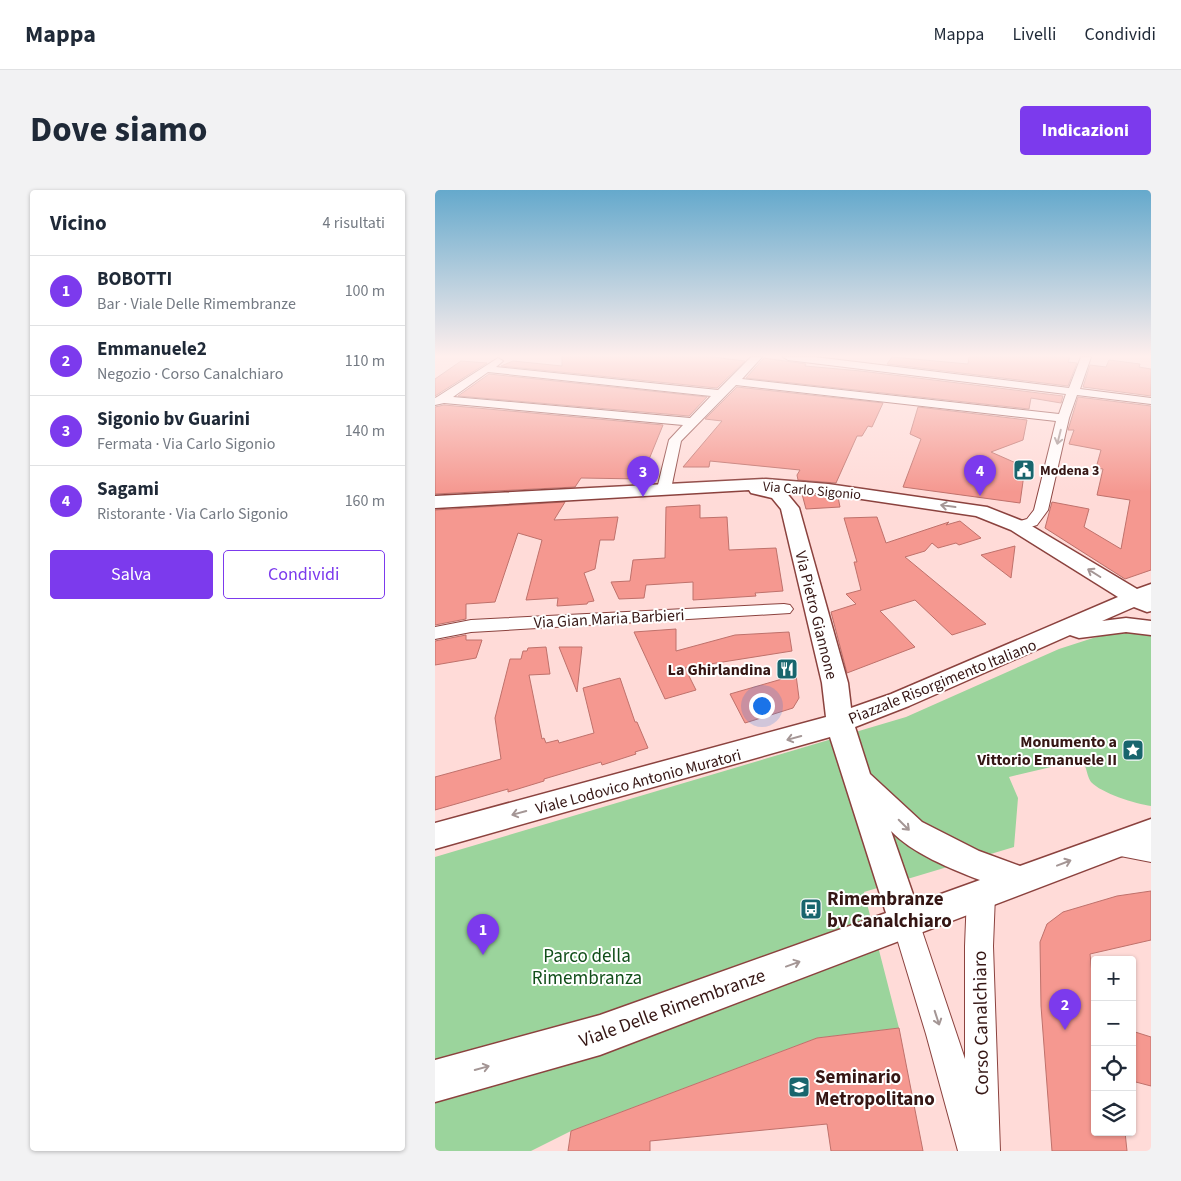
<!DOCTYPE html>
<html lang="it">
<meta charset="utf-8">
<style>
:root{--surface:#fff;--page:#f2f2f3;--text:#1f2937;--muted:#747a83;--line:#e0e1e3;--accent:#7c3aed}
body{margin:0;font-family:"Source Sans 3",sans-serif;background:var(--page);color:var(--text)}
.controls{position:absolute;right:15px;bottom:15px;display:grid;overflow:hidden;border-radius:5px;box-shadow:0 1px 4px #0004}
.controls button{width:45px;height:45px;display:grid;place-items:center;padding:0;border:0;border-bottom:1px solid var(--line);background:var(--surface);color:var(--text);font:25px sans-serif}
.you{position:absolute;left:326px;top:515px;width:18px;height:18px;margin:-12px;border:4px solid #fff;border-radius:50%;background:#1a73e8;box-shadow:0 0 0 8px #1a73e833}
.badge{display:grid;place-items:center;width:32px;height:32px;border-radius:50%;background:var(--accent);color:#fff;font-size:16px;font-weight:700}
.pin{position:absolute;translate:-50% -41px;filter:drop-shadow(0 1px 2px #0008)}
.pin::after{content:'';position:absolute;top:26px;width:18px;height:15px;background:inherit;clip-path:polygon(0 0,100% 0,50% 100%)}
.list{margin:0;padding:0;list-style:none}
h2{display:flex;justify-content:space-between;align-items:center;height:65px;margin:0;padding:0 20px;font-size:21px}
h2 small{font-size:16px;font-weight:400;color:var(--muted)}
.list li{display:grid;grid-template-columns:32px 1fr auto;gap:15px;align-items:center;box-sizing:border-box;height:70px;padding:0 20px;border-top:1px solid var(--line)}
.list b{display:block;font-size:19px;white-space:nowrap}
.list p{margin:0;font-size:16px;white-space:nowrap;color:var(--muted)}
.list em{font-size:16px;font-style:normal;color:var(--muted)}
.actions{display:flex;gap:10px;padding:15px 20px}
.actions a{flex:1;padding:11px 0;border:1px solid var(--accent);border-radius:5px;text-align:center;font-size:18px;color:var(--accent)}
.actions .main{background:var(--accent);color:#fff}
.icon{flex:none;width:28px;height:28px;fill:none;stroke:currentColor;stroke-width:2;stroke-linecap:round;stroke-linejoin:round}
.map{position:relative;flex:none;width:716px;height:961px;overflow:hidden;border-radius:5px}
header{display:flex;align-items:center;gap:30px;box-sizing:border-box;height:70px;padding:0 25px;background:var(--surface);border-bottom:1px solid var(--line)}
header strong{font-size:24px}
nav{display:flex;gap:28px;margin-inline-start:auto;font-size:18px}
.intro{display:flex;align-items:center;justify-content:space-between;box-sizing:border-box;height:120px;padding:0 30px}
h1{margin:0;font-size:35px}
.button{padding:12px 22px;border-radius:5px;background:var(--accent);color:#fff;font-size:18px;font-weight:700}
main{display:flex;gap:30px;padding:0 30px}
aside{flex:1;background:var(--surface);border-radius:5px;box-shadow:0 1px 4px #0004}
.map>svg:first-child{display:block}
.green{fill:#9bd49c}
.building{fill:#f59890;stroke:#bf716b}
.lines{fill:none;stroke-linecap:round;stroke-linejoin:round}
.minor-casing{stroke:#8b423e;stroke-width:2}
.tertiary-casing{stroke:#8b423e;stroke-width:3}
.minor{fill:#fff;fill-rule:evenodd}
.tertiary{fill:#fff;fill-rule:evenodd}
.oneway{stroke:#a49695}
.labels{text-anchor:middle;stroke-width:4;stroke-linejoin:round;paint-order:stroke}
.far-poi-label{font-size:14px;font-weight:bold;fill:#351614;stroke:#fff;text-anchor:start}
.far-street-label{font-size:14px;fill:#351614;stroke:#fff}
.street-label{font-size:16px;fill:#351614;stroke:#fff}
.poi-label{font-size:16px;font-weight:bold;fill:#351614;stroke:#fff;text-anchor:end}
.near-poi-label{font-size:19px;font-weight:bold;fill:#351614;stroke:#fff;text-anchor:start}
.near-park-label{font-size:19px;fill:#124f1a;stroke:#fff}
.near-street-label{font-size:19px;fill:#351614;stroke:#fff}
</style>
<header>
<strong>Mappa</strong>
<nav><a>Mappa</a><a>Livelli</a><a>Condividi</a></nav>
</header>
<div class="intro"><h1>Dove siamo</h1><a class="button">Indicazioni</a></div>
<main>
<aside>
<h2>Vicino<small>4 risultati</small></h2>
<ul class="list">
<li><span class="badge">1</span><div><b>BOBOTTI</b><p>Bar · Viale Delle Rimembranze</p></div><em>100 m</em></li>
<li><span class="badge">2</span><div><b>Emmanuele2</b><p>Negozio · Corso Canalchiaro</p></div><em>110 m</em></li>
<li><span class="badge">3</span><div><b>Sigonio bv Guarini</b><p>Fermata · Via Carlo Sigonio</p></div><em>140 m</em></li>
<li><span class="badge">4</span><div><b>Sagami</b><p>Ristorante · Via Carlo Sigonio</p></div><em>160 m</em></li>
</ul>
<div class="actions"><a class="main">Salva</a><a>Condividi</a></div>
</aside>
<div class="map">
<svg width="716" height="961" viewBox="0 0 716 961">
<rect width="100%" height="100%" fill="#ffdbd8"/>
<path class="green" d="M694 443 716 444V616C701 614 666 603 656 592 653 588 652 581 650 576L633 573 574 587 583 608 579 657 429 702 464 838 382 848 136 941 96 961H0V667L471 527 624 459 658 448 676 444Z"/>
<g class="building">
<path d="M127 167H278L310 171 282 198 66 176 78 171 127 176Z"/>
<path d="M457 167 533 174 534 167H635L633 172 642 173 633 196 452 174Z"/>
<path d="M329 168 371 174 370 176 426 181 628 206 626 213 596 208 594 219 311 188Z"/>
<path d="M674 170 705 174 704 177 716 179V206L648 197 655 175 671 177Z"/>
<path d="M26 171 52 173 0 206V189Z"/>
<path d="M54 184 272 207 254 226 23 206Z"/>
<path d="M302 197 448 213 437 237 433 236 427 246H422L401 293 363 290 362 285 365 280 275 271 274 277H248L287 231 270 229Z"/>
<path d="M643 207 716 216V380L690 389 610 338 617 312 654 319 649 337 686 359 695 310 662 305 668 279 661 278 666 260 634 254 639 240H633Z"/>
<path d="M9 215 228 235 206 289 146 288 140 297 0 304V217Z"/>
<path d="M483 217 592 230 588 250 556 262 590 277 585 313 468 297 486 249 475 244Z"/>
<path d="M367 304 403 307 405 317 371 319Z"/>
<path d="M130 312 119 330 183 327 179 350H165L160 379 149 383 159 411 153 412 152 414 122 416 123 408 91 410 107 350 83 343 60 412 31 414V429L0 435V320Z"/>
<path d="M265 315V328L292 327 294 360 341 358 348 401 320 403 321 406 258 410V392L211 395 209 408 184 409 176 392 195 391 198 370 230 368 231 317Z"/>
<path d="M442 327 451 353 514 332 511 335 525 331 546 348 524 355 521 353 503 358 497 353 490 361 470 367 551 434 517 445 480 410 445 421 480 457 412 483 396 422 421 414 411 404 426 400 419 372H422L409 328Z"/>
<path d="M580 356 576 388 546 365Z"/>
<path d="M241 439V461L300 445 354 442 357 461 250 478 261 500 230 509 199 442Z"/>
<path d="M31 445V450H47L41 468 0 475V451Z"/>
<path d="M111 457 115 484 94 485 107 549 109 548 111 553 123 550 124 553 159 543 148 498 185 488 200 532H202L213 558 200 562 201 564 167 575 166 572 109 589V591L73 602V599L0 620V587L66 569 60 528 75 469H86L88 461H92L93 458Z"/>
<path d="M124 457H147L142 502Z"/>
<path d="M361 485 364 508 358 518 310 533 295 504Z"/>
<path d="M716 701V750L655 764 660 812V942H690L692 961H617L606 816 605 752 612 734 628 722 682 706Z"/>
<path d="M464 838 488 961H396L392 934 215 951V961H133L136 941 382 848Z"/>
<path d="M697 841 716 847V896L697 891Z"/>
</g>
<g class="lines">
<g class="minor-casing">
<g id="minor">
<path d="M316 167H327L307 189 624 224 631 204 353 170 348 167H380L634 198 646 167H656L645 199 716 208V214L642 205 634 228 613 320 602 335 583 341 578 339 575 336 578 333 592 329 599 320 621 231 301 195 246 251 236 299 234 302H224L222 299 234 250 248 235 9 213 0 215V208L2 207 63 168 68 171 61 177 283 200ZM53 182 276 206 255 228 18 207Z"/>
<path d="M349 414 355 415 358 419 355 423 36 442 0 449V437L36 430Z"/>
<path d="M679 644 716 650V672L670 663 666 655 670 647Z"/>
<path d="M546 693 556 697 560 705 558 756 565 961H523L491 844 457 732 461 723 471 719 481 723 530 869V756L532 705 536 697Z"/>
</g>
</g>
<g class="tertiary-casing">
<path id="tertiary" d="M331 289 393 294 552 317 590 332 702 399 716 394V421L712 422 699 417 667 431 691 428 716 431V445L691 442 644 448 635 445 474 516 420 537 435 584 487 632 544 661 585 676 716 629V655L165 865 0 912V870L165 825 451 723 395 547 0 659V633L391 527 387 493 346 319 337 308 316 303 314 300 0 318V306ZM350 301 393 304 541 326 576 340 683 407 456 504 416 518 413 493 364 318ZM456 641C477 663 516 679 545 690L481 713Z"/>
</g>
<use href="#minor" class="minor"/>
<use href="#tertiary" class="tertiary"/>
</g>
<defs><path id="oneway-shaft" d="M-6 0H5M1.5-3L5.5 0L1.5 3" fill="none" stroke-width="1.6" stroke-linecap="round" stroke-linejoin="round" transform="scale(1.25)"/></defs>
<g class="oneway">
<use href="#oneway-shaft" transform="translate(624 247) rotate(104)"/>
<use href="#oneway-shaft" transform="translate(513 316) rotate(-172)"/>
<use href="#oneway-shaft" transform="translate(659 383) rotate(-148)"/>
<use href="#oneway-shaft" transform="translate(359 548) rotate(165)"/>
<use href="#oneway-shaft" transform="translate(84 623) rotate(165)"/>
<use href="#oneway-shaft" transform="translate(469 635) rotate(45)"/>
<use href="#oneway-shaft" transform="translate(629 673) rotate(-21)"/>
<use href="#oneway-shaft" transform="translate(358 774) rotate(-20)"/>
<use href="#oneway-shaft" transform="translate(502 828) rotate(72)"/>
<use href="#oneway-shaft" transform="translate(47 878) rotate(-15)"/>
</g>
<linearGradient id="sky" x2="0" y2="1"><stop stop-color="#65a9cc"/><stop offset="0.55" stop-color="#ffefed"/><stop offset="1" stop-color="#ffefed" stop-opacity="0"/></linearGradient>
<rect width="716" height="302" fill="url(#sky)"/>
<defs>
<g id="civic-square" transform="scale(1.125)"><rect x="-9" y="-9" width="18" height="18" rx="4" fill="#18656d" stroke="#fff"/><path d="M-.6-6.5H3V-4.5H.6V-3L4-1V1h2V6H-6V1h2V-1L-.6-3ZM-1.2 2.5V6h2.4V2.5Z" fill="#fff"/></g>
<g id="restaurant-square" transform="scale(1.125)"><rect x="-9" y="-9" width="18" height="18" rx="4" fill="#18656d" stroke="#fff"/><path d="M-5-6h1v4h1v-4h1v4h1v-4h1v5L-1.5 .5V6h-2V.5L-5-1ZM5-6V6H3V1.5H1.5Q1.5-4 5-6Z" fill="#fff"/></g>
<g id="sight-square" transform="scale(1.125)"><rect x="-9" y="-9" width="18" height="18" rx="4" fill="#18656d" stroke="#fff"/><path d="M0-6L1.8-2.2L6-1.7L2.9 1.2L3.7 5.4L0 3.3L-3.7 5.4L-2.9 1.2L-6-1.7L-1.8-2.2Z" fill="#fff"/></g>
<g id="bus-square" transform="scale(1.125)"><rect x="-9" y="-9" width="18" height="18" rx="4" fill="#18656d" stroke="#fff"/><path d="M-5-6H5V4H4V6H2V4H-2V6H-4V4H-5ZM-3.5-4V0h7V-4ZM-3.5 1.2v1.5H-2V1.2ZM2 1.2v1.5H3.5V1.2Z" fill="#fff"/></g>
<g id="university-square" transform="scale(1.125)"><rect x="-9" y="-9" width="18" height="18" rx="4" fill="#18656d" stroke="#fff"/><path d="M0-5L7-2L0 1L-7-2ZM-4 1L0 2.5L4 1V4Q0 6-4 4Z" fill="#fff"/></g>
</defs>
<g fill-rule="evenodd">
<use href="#civic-square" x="589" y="280"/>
<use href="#restaurant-square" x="352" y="479"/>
<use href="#sight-square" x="698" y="560"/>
<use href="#bus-square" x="376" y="719"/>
<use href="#university-square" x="364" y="897"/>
</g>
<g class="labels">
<g class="far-poi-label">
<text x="605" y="285">Modena 3</text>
</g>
<g class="far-street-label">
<text transform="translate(377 300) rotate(5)" y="5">Via Carlo Sigonio</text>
</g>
<g class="street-label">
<text transform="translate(382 425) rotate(76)" y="6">Via Pietro Giannone</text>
<text transform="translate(174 428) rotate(-3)" y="6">Via Gian Maria Barbieri</text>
<text transform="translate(507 491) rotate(-22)" y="6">Piazzale Risorgimento Italiano</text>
<text transform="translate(203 591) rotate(-15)" y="6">Viale Lodovico Antonio Muratori</text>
</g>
<g class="poi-label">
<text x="336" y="485">La Ghirlandina</text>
<text x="682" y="557">Monumento a<tspan x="682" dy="18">Vittorio Emanuele II</tspan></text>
</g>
<g class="near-poi-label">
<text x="392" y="715">Rimembranze<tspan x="392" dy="22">bv Canalchiaro</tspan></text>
<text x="380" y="893">Seminario<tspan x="380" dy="22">Metropolitano</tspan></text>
</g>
<g class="near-park-label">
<text x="152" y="772">Parco della<tspan x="152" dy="22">Rimembranza</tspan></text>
</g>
<g class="near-street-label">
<text transform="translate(237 817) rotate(-20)" y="7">Viale Delle Rimembranze</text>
<text transform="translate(545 833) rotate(-91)" y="7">Corso Canalchiaro</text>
</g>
</g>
</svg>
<div class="controls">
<button>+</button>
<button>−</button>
<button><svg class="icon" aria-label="locate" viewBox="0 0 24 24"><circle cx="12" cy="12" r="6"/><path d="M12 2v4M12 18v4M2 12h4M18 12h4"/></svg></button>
<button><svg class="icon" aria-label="layers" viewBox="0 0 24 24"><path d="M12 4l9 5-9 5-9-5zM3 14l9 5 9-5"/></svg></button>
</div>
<div class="you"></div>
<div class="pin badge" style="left:48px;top:765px">1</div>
<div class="pin badge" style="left:630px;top:840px">2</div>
<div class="pin badge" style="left:208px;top:307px">3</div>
<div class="pin badge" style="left:545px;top:306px">4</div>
</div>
</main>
